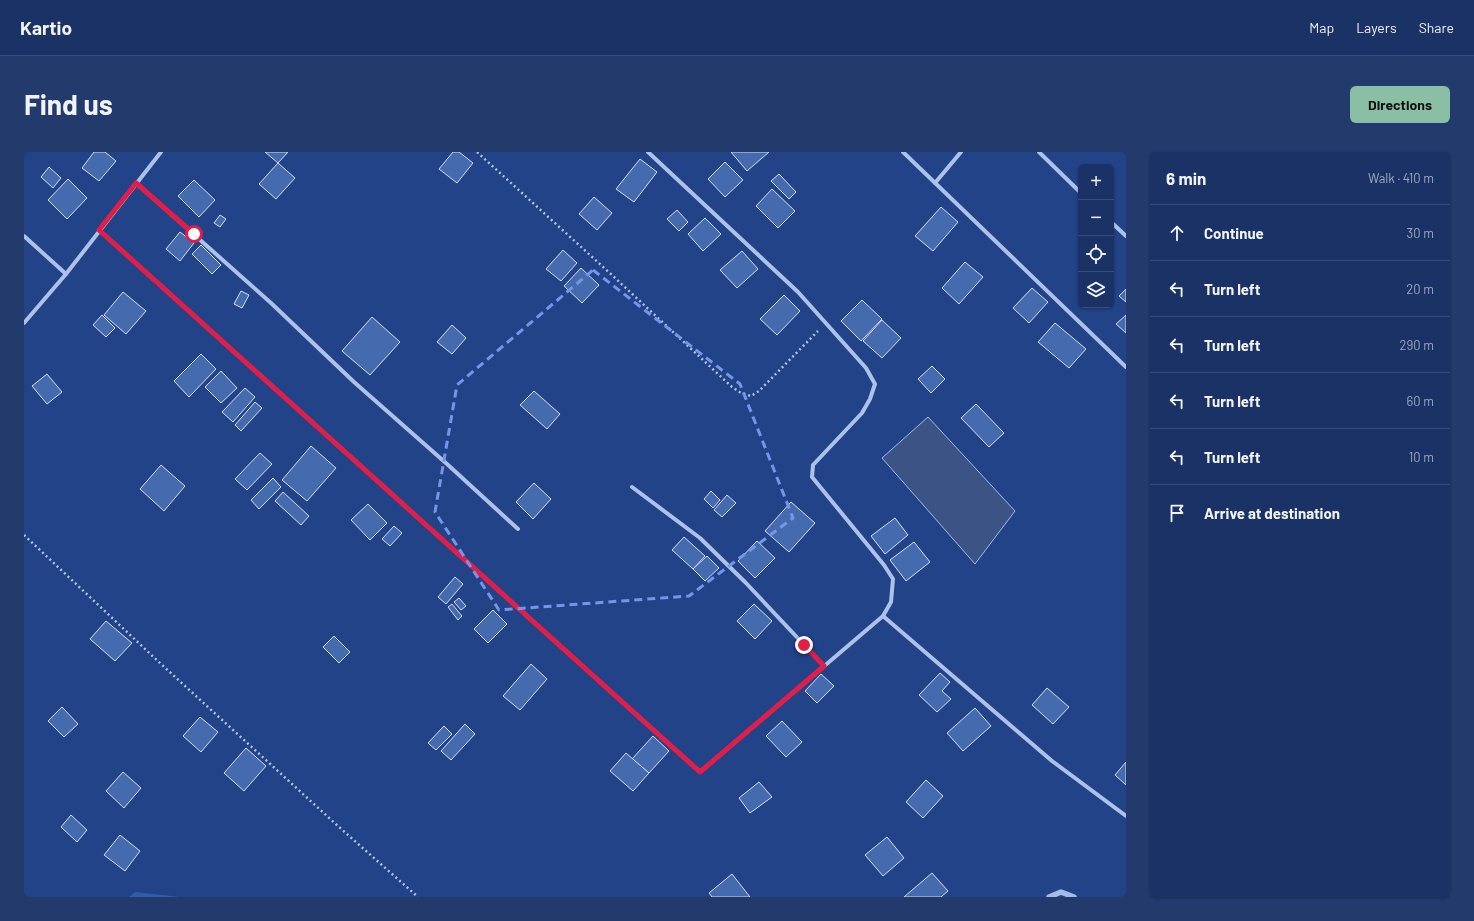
<!DOCTYPE html>
<meta charset="utf-8">
<style>
:root{--surface:#1a3266;--page:#233a6c;--text:#f1f3f6;--muted:#9faabf;--line:#384d7a;--accent:#8abfa5}
body{margin:0;font-family:Barlow,sans-serif;background:var(--page);color:var(--text)}
.controls{position:absolute;right:12px;top:12px;display:grid;overflow:hidden;border-radius:6px;box-shadow:0 1px 3px #0004}
.controls button{width:36px;height:36px;display:grid;place-items:center;padding:0;border:0;border-bottom:1px solid var(--line);background:var(--surface);color:var(--text);font:20px sans-serif}
.stop{position:absolute;width:12px;height:12px;margin:-9px;border:3px solid #e11d48;border-radius:50%;background:#fff}
.stop.end{background:#e11d48;border-color:#fff;box-shadow:0 1px 4px #0008}
.list{margin:0;padding:0;list-style:none}
h2{display:flex;justify-content:space-between;align-items:center;height:52px;margin:0;padding:0 16px;font-size:17px}
h2 small{font-size:13px;font-weight:400;color:var(--muted)}
.list li{display:grid;grid-template-columns:26px 1fr auto;gap:12px;align-items:center;box-sizing:border-box;height:56px;padding:0 16px;border-top:1px solid var(--line)}
.list b{display:block;font-size:15px;white-space:nowrap}
.list em{font-size:13px;font-style:normal;color:var(--muted)}
.icon{flex:none;width:22px;height:22px;fill:none;stroke:currentColor;stroke-width:2;stroke-linecap:round;stroke-linejoin:round}
.map{position:relative;flex:none;width:1102px;height:745px;overflow:hidden;border-radius:6px}
header{display:flex;align-items:center;gap:24px;box-sizing:border-box;height:56px;padding:0 20px;background:var(--surface);border-bottom:1px solid var(--line)}
header strong{font-size:19px}
nav{display:flex;gap:22px;margin-inline-start:auto;font-size:14px}
.intro{display:flex;align-items:center;justify-content:space-between;box-sizing:border-box;height:96px;padding:0 24px}
h1{margin:0;font-size:28px}
.button{padding:10px 18px;border-radius:6px;background:var(--accent);color:#111;font-size:14px;font-weight:700}
main{display:flex;gap:24px;padding:0 24px}
aside{flex:1;background:var(--surface);border-radius:6px;box-shadow:0 1px 3px #0004}
.map>svg:first-child{display:block}
.green{fill:#365ba5}
.water{fill:#3b5385;stroke:#a1bbeb}
.lines{fill:none;stroke-linecap:round;stroke-linejoin:round}
.stream{stroke:#a1bbeb;stroke-width:5.5}
.building{fill:#466aae;stroke:#d2def7}
.path{stroke:#adc2ea;stroke-width:2.5;stroke-dasharray:2 3;stroke-linecap:butt}
.minor{stroke:#adc2ea;stroke-width:4}
.route{stroke:#e11d48;stroke-width:5}
.marked{fill:none;stroke:#7795e8;stroke-width:3;stroke-dasharray:8 5;stroke-linejoin:round}
</style>
<header>
<strong>Kartio</strong>
<nav><a>Map</a><a>Layers</a><a>Share</a></nav>
</header>
<div class="intro"><h1>Find us</h1><a class="button">Directions</a></div>
<main>
<div class="map">
<svg width="1102" height="745" viewBox="0 0 1102 745">
<rect width="100%" height="100%" fill="#224388"/>
<path class="green" d="M111 740 156 745H105Z"/>
<path class="water" d="M904 265 991 359 951 412 858 306Z"/>
<g class="lines">
<path class="stream" d="M1025 745 1037 740 1050 745"/>
</g>
<g class="building">
<path d="M70 0H81L92 9 75 29 58 16Z"/>
<path d="M241 0H264L254 11Z"/>
<path d="M429 0H435L449 11 433 31 415 17Z"/>
<path d="M707 0H745L723 19Z"/>
<path d="M616 7 633 20 610 50 592 37Z"/>
<path d="M701 10 719 28 701 45 684 27Z"/>
<path d="M254 11 271 26 252 47 235 32Z"/>
<path d="M25 15 37 26 29 36 17 25Z"/>
<path d="M755 22 772 40 765 47 747 29Z"/>
<path d="M44 27 63 46 43 67 24 48Z"/>
<path d="M170 28 191 48 175 65 154 44Z"/>
<path d="M748 37 771 59 754 76 732 54Z"/>
<path d="M570 45 588 61 573 78 555 62Z"/>
<path d="M917 55 934 70 909 99 891 84Z"/>
<path d="M653 58 664 70 655 79 643 67Z"/>
<path d="M196 63 202 67 196 75 190 71Z"/>
<path d="M681 66 697 82 679 99 664 82Z"/>
<path d="M156 80 170 91 156 109 142 97Z"/>
<path d="M177 93 197 113 188 122 168 102Z"/>
<path d="M539 98 553 111 537 129 522 117Z"/>
<path d="M718 99 734 117 713 136 696 118Z"/>
<path d="M941 110 959 125 935 152 918 136Z"/>
<path d="M557 116 575 133 558 151 540 134Z"/>
<path d="M1008 136 1024 150 1005 171 989 156Z"/>
<path d="M1102 137V150L1095 144Z"/>
<path d="M217 139 225 143 218 156 210 152Z"/>
<path d="M99 140 122 159 102 182 80 163Z"/>
<path d="M760 143 776 159 753 183 736 167Z"/>
<path d="M838 148 858 167 837 189 817 169Z"/>
<path d="M78 163 91 176 82 185 69 173Z"/>
<path d="M1102 163V181L1092 172Z"/>
<path d="M348 165 376 190 346 223 318 199Z"/>
<path d="M858 168 877 186 858 206 839 189Z"/>
<path d="M1031 171 1062 197 1045 216 1014 190Z"/>
<path d="M428 173 442 186 428 202 413 190Z"/>
<path d="M177 202 192 217 165 245 150 229Z"/>
<path d="M908 214 921 227 907 241 894 227Z"/>
<path d="M197 219 213 236 197 251 181 235Z"/>
<path d="M23 222 38 240 23 252 8 234Z"/>
<path d="M221 236 231 245 209 270 198 260Z"/>
<path d="M510 239 536 262 523 277 496 253Z"/>
<path d="M231 250 238 256 217 279 211 273Z"/>
<path d="M952 252 980 281 965 295 937 266Z"/>
<path d="M287 294 312 316 283 349 258 328Z"/>
<path d="M236 301 248 312 223 338 211 327Z"/>
<path d="M137 313 161 334 140 359 116 337Z"/>
<path d="M249 326 257 335 235 357 227 348Z"/>
<path d="M510 331 527 347 509 367 492 350Z"/>
<path d="M687 339 696 348 689 356 680 347Z"/>
<path d="M259 340 285 364 277 373 251 349Z"/>
<path d="M703 343 712 351 698 365 690 358Z"/>
<path d="M767 350 791 371 765 400 741 379Z"/>
<path d="M344 352 363 371 346 388 327 368Z"/>
<path d="M871 366 884 383 861 402 847 384Z"/>
<path d="M370 374 378 381 366 394 358 387Z"/>
<path d="M660 385 681 404 669 417 648 398Z"/>
<path d="M733 389 751 406 731 426 714 409Z"/>
<path d="M890 390 906 410 882 429 866 408Z"/>
<path d="M683 404 695 416 681 429 669 417Z"/>
<path d="M431 425 439 432 422 452 414 445Z"/>
<path d="M435 446 442 454 437 458 430 450Z"/>
<path d="M428 452 438 464 434 468 424 455Z"/>
<path d="M730 452 748 469 731 487 713 469Z"/>
<path d="M469 458 483 472 464 491 450 477Z"/>
<path d="M82 469 108 491 91 509 66 487Z"/>
<path d="M310 484 326 500 315 511 299 495Z"/>
<path d="M507 512 523 527 496 558 479 544Z"/>
<path d="M916 521 926 530 918 539 927 547 913 560 895 543Z"/>
<path d="M797 522 810 534 793 551 781 539Z"/>
<path d="M1023 536 1045 555 1029 572 1008 553Z"/>
<path d="M38 555 54 572 40 585 24 569Z"/>
<path d="M951 556 967 574 939 599 923 581Z"/>
<path d="M176 565 194 580 177 600 159 584Z"/>
<path d="M758 569 778 590 762 605 742 584Z"/>
<path d="M441 572 451 582 427 608 417 599Z"/>
<path d="M420 574 428 582 412 598 404 591Z"/>
<path d="M629 584 645 599 625 621 608 607Z"/>
<path d="M222 596 242 614 220 639 200 621Z"/>
<path d="M602 601 625 621 609 639 586 619Z"/>
<path d="M1102 610V633L1091 623Z"/>
<path d="M99 620 117 636 100 656 82 639Z"/>
<path d="M902 628 919 644 899 666 882 650Z"/>
<path d="M735 630 748 645 726 661 715 646Z"/>
<path d="M47 663 63 678 53 690 37 675Z"/>
<path d="M96 683 116 699 101 719 80 703Z"/>
<path d="M863 685 880 706 859 724 841 703Z"/>
<path d="M908 721 924 739 917 745H880Z"/>
<path d="M708 722 726 745H688L685 741Z"/>
</g>
<g class="lines">
<g class="path">
<path d="M453 0 589 124 708 235 717 241 727 244 735 239 794 179"/>
<path d="M0 383 137 512 315 675 394 745"/>
</g>
<g class="minor">
<path d="M624 0 774 140 842 216 851 232 846 247 838 261 789 313 788 325 860 413 869 427 867 450 859 464"/>
<path d="M879 0 1102 215"/>
<path d="M1015 0 1057 41"/>
<path d="M112 31 247 151 330 230 423 312 494 377"/>
<path d="M911 31 937 0"/>
<path d="M1087 70 1102 84"/>
<path d="M75 78 676 620 859 464 1028 609 1102 664"/>
<path d="M0 84 42 122"/>
<path d="M0 171 42 122 137 0"/>
<path d="M608 335 676 386 721 430 800 514"/>
</g>
</g>
<g class="lines">
<path class="route" d="M170 82 112 31 75 78 676 620 800 514 780 493"/>
</g>
<path class="marked" d="M569 118 716 232 769 366 665 444 475 458 411 360 433 233Z"/>
</svg>
<div class="controls">
<button>+</button>
<button>−</button>
<button><svg class="icon" aria-label="locate" viewBox="0 0 24 24"><circle cx="12" cy="12" r="6"/><path d="M12 2v4M12 18v4M2 12h4M18 12h4"/></svg></button>
<button><svg class="icon" aria-label="layers" viewBox="0 0 24 24"><path d="M12 4l9 5-9 5-9-5zM3 14l9 5 9-5"/></svg></button>
</div>
<div class="stop" style="left:170px;top:82px"></div>
<div class="stop end" style="left:780px;top:493px"></div>
</div>
<aside>
<h2>6 min<small>Walk · 410 m</small></h2>
<ul class="list">
<li><svg class="icon" aria-label="ahead" viewBox="0 0 24 24"><path d="M12 20V5M6 11l6-6 6 6"/></svg><div><b>Continue</b></div><em>30 m</em></li>
<li><svg class="icon" aria-label="left" viewBox="0 0 24 24"><path d="M17 20v-9H6M10 6l-5 5 5 5"/></svg><div><b>Turn left</b></div><em>20 m</em></li>
<li><svg class="icon" aria-label="left" viewBox="0 0 24 24"><path d="M17 20v-9H6M10 6l-5 5 5 5"/></svg><div><b>Turn left</b></div><em>290 m</em></li>
<li><svg class="icon" aria-label="left" viewBox="0 0 24 24"><path d="M17 20v-9H6M10 6l-5 5 5 5"/></svg><div><b>Turn left</b></div><em>60 m</em></li>
<li><svg class="icon" aria-label="left" viewBox="0 0 24 24"><path d="M17 20v-9H6M10 6l-5 5 5 5"/></svg><div><b>Turn left</b></div><em>10 m</em></li>
<li><svg class="icon" aria-label="arrive" viewBox="0 0 24 24"><path d="M6 21V4h12l-3 4 3 4H6"/></svg><div><b>Arrive at destination</b></div></li>
</ul>
</aside>
</main>
